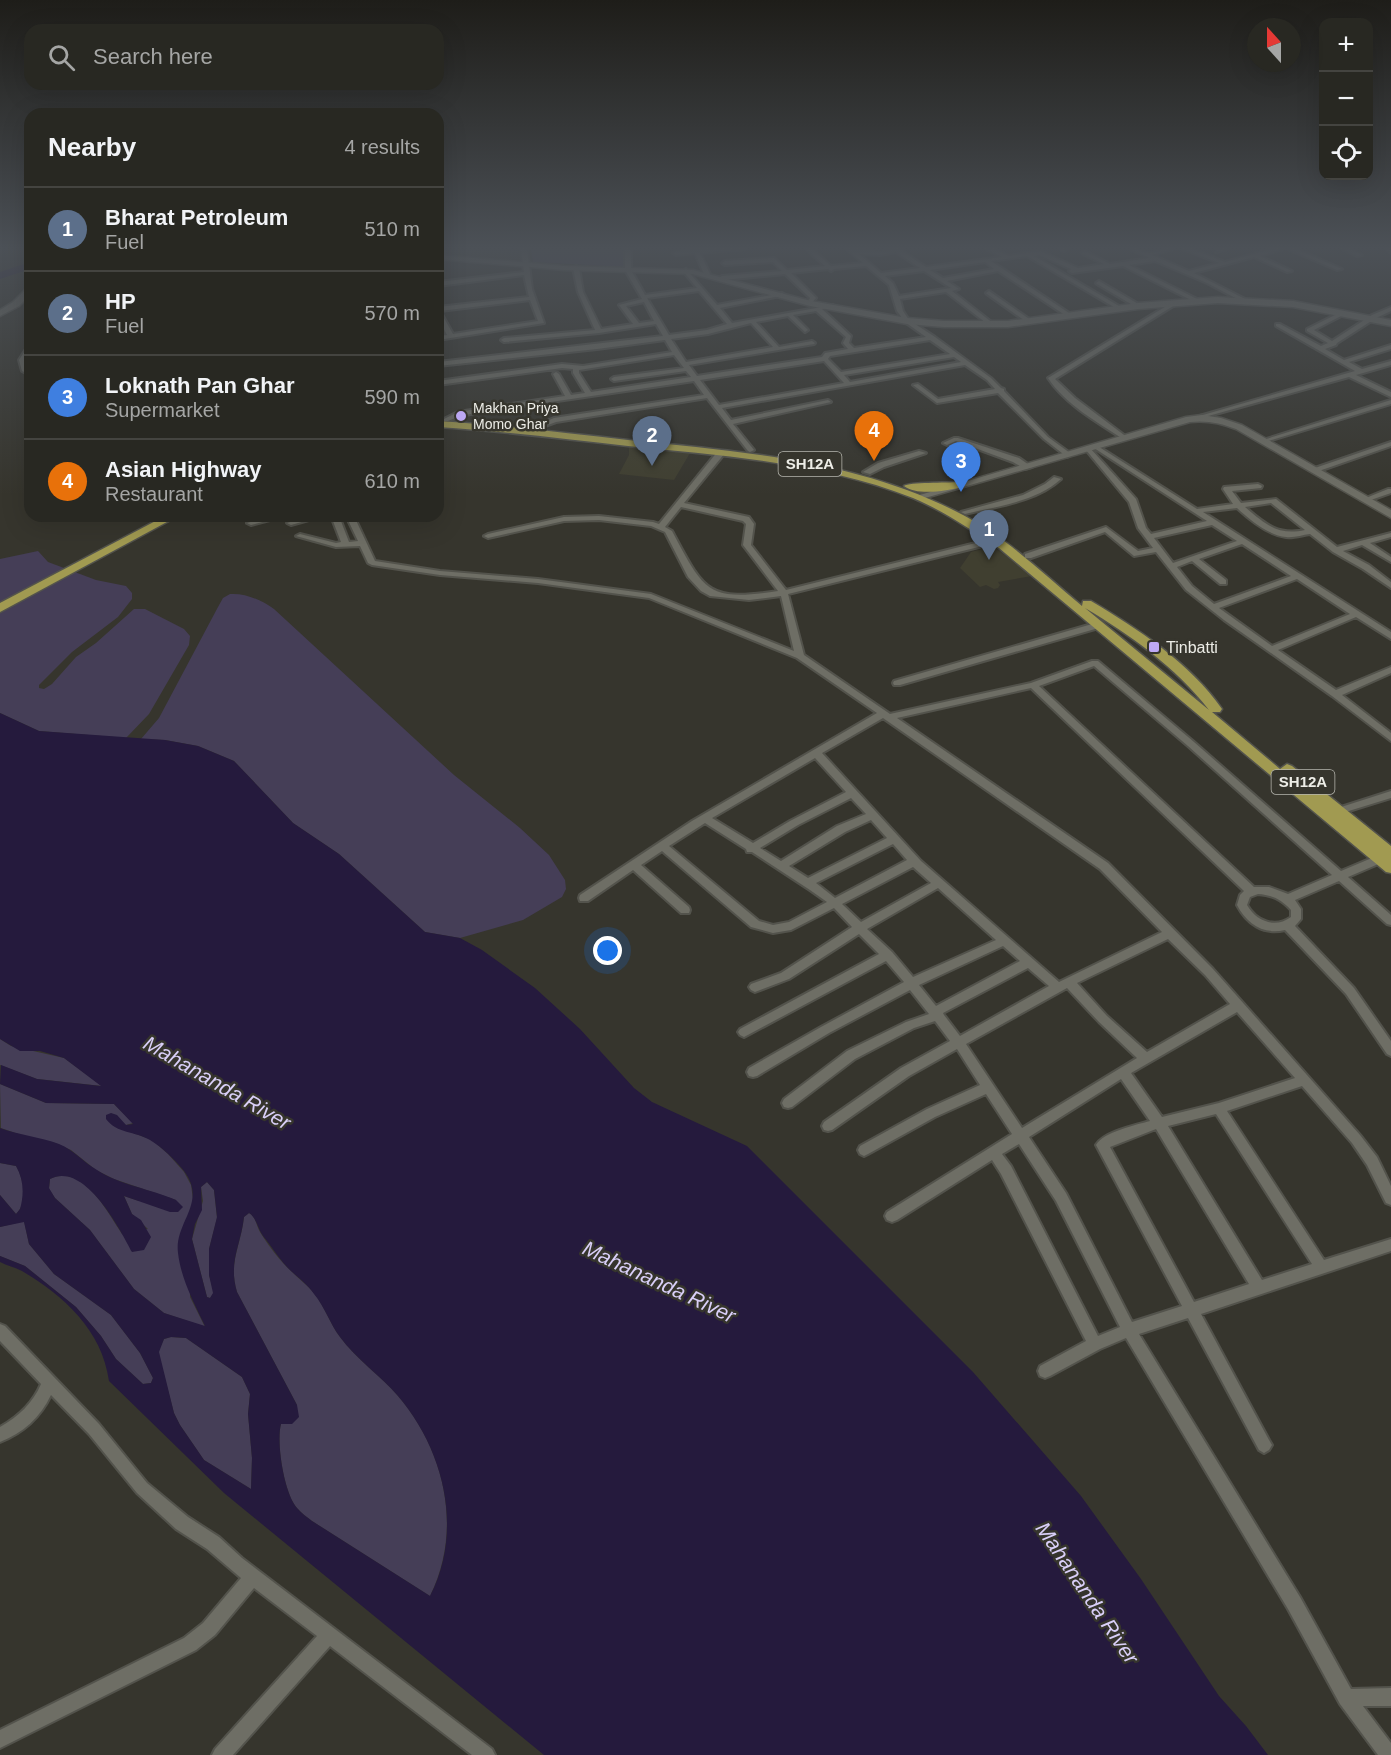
<!DOCTYPE html>
<meta charset="utf-8">
<style>
:root{--surface:#282822;--page:#34342f;--text:#f1f3f6;--muted:#a5a6a5;--line:#444440;--accent:#8c9099}
body{margin:0;font-family:Arial,sans-serif;background:var(--page);color:var(--text)}
.controls{position:absolute;right:18px;top:18px;display:grid;overflow:hidden;border-radius:12px;box-shadow:0 6px 24px #0002}
.controls button{width:54px;height:54px;display:grid;place-items:center;padding:0;border:0;border-bottom:2px solid var(--line);background:var(--surface);color:var(--text);font:30px sans-serif}
.compass{position:absolute;left:1247px;top:18px;width:54px;height:54px;border-radius:50%;background:var(--surface);box-shadow:0 6px 24px #0002;rotate:339deg}
.you{position:absolute;left:608px;top:951px;width:21px;height:21px;margin:-15px;border:4px solid #fff;border-radius:50%;background:#1a73e8;box-shadow:0 0 0 9px #1a73e833}
.badge{display:grid;place-items:center;width:39px;height:39px;border-radius:50%;background:var(--accent);color:#fff;font-size:20px;font-weight:700}
.pin{position:absolute;translate:-50% -50px;filter:drop-shadow(0 2px 3px #0008)}
.pin::after{content:'';position:absolute;top:32px;width:21px;height:18px;background:inherit;clip-path:polygon(0 0,100% 0,50% 100%)}
.list{margin:0;padding:0;list-style:none}
h2{display:flex;justify-content:space-between;align-items:center;height:78px;margin:0;padding:0 24px;font-size:26px}
h2 small{font-size:20px;font-weight:400;color:var(--muted)}
.list li{display:grid;grid-template-columns:39px 1fr auto;gap:18px;align-items:center;box-sizing:border-box;height:84px;padding:0 24px;border-top:2px solid var(--line)}
.list b{display:block;font-size:22px;white-space:nowrap}
.list p{margin:0;font-size:20px;white-space:nowrap;color:var(--muted)}
.list em{font-size:20px;font-style:normal;color:var(--muted)}
.icon{flex:none;width:33px;height:33px;fill:none;stroke:currentColor;stroke-width:2;stroke-linecap:round;stroke-linejoin:round}
.map{position:relative;flex:none;width:1391px;height:1755px;overflow:hidden}
.search{position:absolute;background:var(--surface);box-shadow:0 6px 24px #0002;left:24px;top:24px;width:420px;height:66px;display:flex;align-items:center;gap:15px;box-sizing:border-box;padding:0 21px;border-radius:18px;color:var(--muted);font-size:22px}
.panel{position:absolute;background:var(--surface);box-shadow:0 6px 24px #0002;left:24px;top:108px;width:420px;height:414px;border-radius:18px}
.map>svg:first-child{display:block}
.built{fill:#403f30}
.green{fill:#453e57}
.water{fill:#251a3d;fill-rule:evenodd}
.lines{fill:none;stroke-linecap:round;stroke-linejoin:round}
.river{fill:#251a3d;fill-rule:evenodd}
.street-casing{stroke:#53534c;stroke-width:4}
.secondary-casing{stroke:#53534c;stroke-width:3}
.primary-casing{stroke:#53534c;stroke-width:3}
.street{fill:#6e6e65;fill-rule:evenodd}
.secondary{fill:#6e6e65;fill-rule:evenodd}
.primary{fill:#a19a51;fill-rule:evenodd}
.poi-dot{fill:#bea9f5;stroke:#36352d;stroke-width:2}
.labels{text-anchor:middle;stroke-width:5;stroke-linejoin:round;paint-order:stroke}
.far-poi-label{font-size:14px;fill:#edede7;stroke:#36352d;text-anchor:start}
.shield{fill:#36352d;stroke:#b6b6af;stroke-width:1.5}
.shield-label{font-size:15px;font-weight:bold;fill:#edede7}
.poi-label{font-size:16px;fill:#edede7;stroke:#36352d;text-anchor:start}
.near-water-label{font-size:21px;font-style:italic;fill:#d9cff8;stroke:#36352d}
</style>
<div class="map">
<svg width="1391" height="1755" viewBox="0 0 1391 1755">
<rect width="100%" height="100%" fill="#36352d"/>
<g class="built">
<path d="M438 249H520V262L446 257 438 255Z"/>
<path d="M629 447 690 453 674 480 619 474 629 455Z"/>
<path d="M993 546 1027 572 1032 576 998 582 1000 585 998 588 994 589 986 585 980 587 960 568 971 552Z"/>
</g>
<g class="green">
<path d="M531 249H625L626 267 533 262Z"/>
<path d="M38 551 48 562 96 580 126 586 132 593V599L118 617 72 652 39 685V688L44 689 52 684 76 657 96 643 134 609H145L184 629 190 636 189 645 149 714 126 738 39 731 0 713V559Z"/>
<path d="M230 594C246 593 261 600 274 609L454 775 520 828 549 855 565 880 566 889 562 897 523 920 460 938 425 932 339 854 293 823 234 761 198 746 165 740 141 739 159 718 218 607 223 598Z"/>
<path d="M0 1039 11 1046 64 1058 102 1086 37 1079 0 1065Z"/>
<path d="M0 1084 46 1103 114 1104 133 1123 126 1125 111 1113 128 1131 152 1140 168 1154 184 1172 191 1185 193 1199 190 1297 205 1327 164 1313 134 1289 90 1230 55 1198 49 1189 50 1179C83 1163 107 1212 122 1234L148 1229 132 1214 124 1196 139 1201 176 1200 114 1179 96 1170 71 1150 55 1143 27 1137 1 1128Z"/>
<path d="M0 1163 16 1166C24 1179 28 1203 16 1214L0 1195Z"/>
<path d="M207 1182 214 1190 217 1218 209 1249V1275L214 1293 210 1298 207 1297 192 1239 203 1201 201 1187Z"/>
<path d="M249 1213C256 1217 256 1225 260 1232 268 1245 280 1261 291 1271 299 1279 307 1285 314 1293 325 1307 330 1324 340 1337 356 1359 380 1375 398 1396 445 1451 463 1529 430 1596L312 1521C307 1517 301 1513 297 1508 284 1493 276 1442 281 1424L286 1423 297 1405 237 1292C228 1262 241 1246 244 1217Z"/>
<path d="M24 1221 29 1244 54 1274 111 1315 140 1353 153 1378 151 1383 143 1384 116 1359 101 1336 76 1307 25 1266 0 1256V1227Z"/>
<path d="M171 1337 186 1338 242 1377 250 1394 248 1414 252 1458 251 1489 204 1460 180 1425 174 1413 158 1352 164 1339Z"/>
</g>
<path class="water" d="M0 713 39 731 165 740 198 746 234 761 293 823 339 854 425 932 460 938 482 950 535 988 580 1029 634 1088 652 1102 747 1146 973 1372 1081 1496 1141 1579 1219 1696 1246 1726 1268 1755H544L224 1493 109 1381C102 1330 64 1296 22 1271 15 1267 7 1266 0 1262V1256L25 1266 76 1307 101 1336 116 1359 143 1384 151 1383 153 1378 140 1353 111 1315 54 1274 29 1244 24 1222 0 1227V1195L16 1214 20 1209C24 1195 24 1180 16 1166L0 1163V1128C19 1135 40 1137 59 1144 74 1150 83 1162 97 1170 120 1185 151 1189 176 1200L183 1207 178 1212H170L124 1196 132 1214 141 1220 151 1237 144 1250 132 1252C119 1227 84 1161 50 1179L49 1188 55 1198 90 1230 134 1289 164 1313 205 1326C194 1303 181 1279 178 1253 174 1222 208 1203 184 1171 175 1160 162 1147 150 1140 135 1131 117 1134 106 1119V1115L111 1113 117 1115 126 1125 133 1124 114 1104 46 1103 0 1084 1 1065 37 1079 101 1086 64 1058 40 1051H20L0 1039ZM207 1182 214 1190 217 1217 209 1249V1275L213 1293 210 1298 207 1297 192 1239 195 1224 202 1210 201 1187ZM249 1213C256 1217 258 1229 263 1236 272 1247 281 1262 291 1271 300 1279 308 1285 314 1294 325 1307 330 1324 340 1337 356 1359 380 1375 398 1396 444 1450 464 1530 430 1596L312 1521C307 1517 301 1513 297 1508 284 1493 276 1442 281 1424H292L299 1417 297 1405 237 1292C228 1262 241 1245 244 1217ZM171 1337 186 1338 242 1377 250 1394 248 1414 252 1458 251 1489 204 1460 180 1425 174 1413 159 1352 164 1339Z"/>
<g class="lines">
<path class="river" d="M30 262V269L0 279V272Z"/>
<g class="street-casing">
<g id="street">
<path d="M521 249H527L532 289 544 323 438 340V336L447 335 438 318V307L529 297 524 275 438 286V282L524 272ZM530 300 538 321 453 334 440 311Z"/>
<path d="M625 249H631V270L645 295 697 288 683 271 686 269 717 305 782 293 785 295 720 308 732 323 833 305V307L822 309 851 336 849 343 854 348 926 337 905 322 897 311 889 285 866 266 834 269 831 271 828 269 791 273 816 298 810 305 807 303 810 298 785 274 722 280 719 278 722 276 782 271 773 262 725 265 722 263 725 261 774 258 787 270 825 266 806 249H812L831 266 863 263 847 249 880 251 903 249 902 251 926 267 1002 257 986 249H994L1009 256 1040 251 1078 268 1104 264 1083 254 1082 253 1085 251 1110 264 1150 258 1130 249C1137 249 1140 251 1146 253 1153 254 1163 249 1172 249L1152 255 1189 271 1219 263 1183 249H1192L1225 262 1272 249H1282L1260 256 1292 271 1287 272 1254 257 1194 273 1245 299V301L1243 302 1207 283 1155 261 1129 265 1199 300 1200 301 1197 303 1123 266 1072 273 1069 271 1071 269 1039 255 1034 256 1124 309 1119 310 1027 256 991 261 1072 315V317H1068L998 271 947 281 959 289 952 291 994 324V326H990L946 292 900 299 903 311 909 320 935 337 991 378 1001 388 1004 389V391L1048 437 1070 453 1071 455 1067 457 1044 439 998 393 937 403 913 385 918 384 938 399 995 389 987 380 965 365 722 408 731 420 828 400 831 402 733 424 754 450 750 452 748 451 707 398 556 422 534 430 531 428 554 418 704 395 694 381 476 413 460 416 448 421H444V419L458 412 565 396 553 374 556 372 559 374 571 395 585 393 573 373V369L562 368 438 385V381L562 364 583 366 672 352 665 340 597 349 438 366V362L663 336 656 324 599 333 504 342 501 340 504 338 595 330 578 292 573 268 576 266 579 268 583 292 601 329 633 324 619 305 642 299 625 270ZM896 252 920 268 881 273 859 254 880 255ZM985 262 994 269 943 278 930 270ZM924 271 951 288 899 296 893 283 885 276ZM699 291 727 324 707 330 669 335 647 298ZM644 302 654 321 639 323 626 306ZM816 311 846 337 843 343 848 349 825 353 822 357 697 376 689 365 814 344 815 343 812 341 779 347 756 322 788 316 805 332 808 330 793 315ZM751 323 773 347 686 362 671 339 708 334ZM930 340 950 354 841 372 828 359 830 356ZM674 355 684 368 614 377 611 379 614 381 686 371 691 377 591 392 579 373V370ZM954 357 961 362 850 382 844 375ZM824 361 844 383 719 405 700 380Z"/>
<path d="M711 249H744L700 253 710 274 707 276 704 274 695 253 676 255 673 253 676 251Z"/>
<path d="M1060 249H1067L1064 251Z"/>
<path d="M1218 249H1227L1216 252Z"/>
<path d="M1288 249H1296L1342 269 1337 270Z"/>
<path d="M1342 249H1350L1362 255 1357 256Z"/>
<path d="M1386 249H1391V253Z"/>
<path d="M1099 281 1140 305 1141 306 1136 307 1097 284 1096 283Z"/>
<path d="M989 291 1032 321V323H1028L987 294 986 293Z"/>
<path d="M1173 302 1178 303 1055 379 1075 398 1128 438 1123 439C1097 422 1065 404 1048 378Z"/>
<path d="M1391 307V311L1376 318 1337 343 1336 345 1325 349 1344 360 1391 345V349L1349 362 1362 369 1391 361V365L1356 375 1391 392V397L1349 377 1201 418 1196 417 1355 371 1276 326V324H1280L1321 346 1328 343 1307 331V329L1339 313H1343V315L1314 330 1332 341 1372 315Z"/>
<path d="M30 345V352L25 360 27 369 30 370V375L22 371 19 360 28 346Z"/>
<path d="M1391 400V404L1265 442 1260 441Z"/>
<path d="M954 438H958L1019 458 1032 467 1025 469 1013 462 956 441 947 445 943 443Z"/>
<path d="M1391 442V446L1316 472 1309 470Z"/>
<path d="M1096 445 1197 509 1233 504 1223 489 1224 487 1258 484 1262 486 1261 488 1232 491 1241 503 1276 499 1337 547 1391 533V537L1370 543 1391 557V562L1362 545 1343 551 1369 565 1391 582V588L1363 569 1333 552 1310 534C1302 535 1294 538 1286 537 1268 535 1250 520 1237 508L1203 512 1391 632V639L1356 617 1278 650 1336 690 1391 667V673L1342 695 1391 733V741L1332 696 1224 620 1186 590 1156 552 1134 556 1105 532 1031 558H1025V554L1106 527 1138 551 1153 548 1138 528 1129 502 1086 450 1084 449 1088 447 1090 448 1136 499 1146 528 1151 534 1207 521 1094 448 1092 447ZM1271 503 1305 530C1278 536 1265 524 1245 507ZM1212 525 1237 541 1173 563 1154 538ZM1242 544 1291 576 1214 604 1192 586 1177 567 1192 561 1220 584H1226V580L1199 559ZM1297 579 1350 614 1272 646 1219 608Z"/>
<path d="M718 451 725 453 684 503 749 517 754 524 751 545 786 590 996 538 1000 540 999 542 788 594 804 655 890 714 1031 683 1092 661H1098L1194 742 1341 871 1379 855 1384 859 1383 862 1348 877 1391 915V925L1387 924 1339 881 1295 900 1301 909V919L1295 926 1354 988 1391 1041V1056L1387 1054 1346 994 1285 930C1263 935 1247 924 1237 905L1240 895 1244 891 1031 688 897 718 1108 863 1213 969 1360 1135 1377 1157 1391 1186V1205L1386 1203 1367 1165 1352 1143 1302 1086 1227 1111 1324 1260 1391 1239V1251L1201 1314 1269 1440 1272 1445 1269 1450 1264 1453 1259 1450 1188 1318 1139 1334 1300 1597 1351 1689 1391 1688V1706H1363L1391 1743V1755H1378L1340 1704 1288 1609 1126 1338 1100 1349 1050 1376 1045 1378 1040 1376 1038 1371 1040 1366 1086 1341 1001 1174 992 1160 897 1220 892 1222 887 1220 885 1216 887 1212 1012 1134 986 1094 935 1117 868 1154 864 1156 860 1154 858 1150 860 1146 927 1109 980 1085 957 1049 909 1076 832 1130 828 1131 824 1130 822 1126 824 1122 901 1068 950 1041 935 1021 914 1028 855 1059 792 1107 788 1108 784 1107 782 1103 784 1099 847 1051 906 1022 929 1014 910 990 829 1033 757 1076 753 1077 749 1076 747 1072 749 1068 821 1027 904 982 886 961 744 1037 740 1035 738 1032 740 1029 879 954 859 934 789 979 755 992 751 990 749 987 751 984 781 973 852 927 834 908 791 930 773 933 751 927 662 851 641 865 689 907 690 910 689 913H681L633 870 588 901H580L579 898 580 895 692 821 877 713 797 658 649 598 538 583 440 575 372 565 368 563 360 546 336 547 296 536 300 534 336 543 341 542 331 516H339L349 542 358 541 346 516H354L375 561 440 571 538 579 651 594 794 651 781 596 749 600 710 596 701 591 688 577 665 532 651 526 599 520 564 521 488 538 484 536 488 534 564 517 599 516 653 522 659 524ZM681 507 743 521 746 524 743 545 778 591C707 602 704 591 672 531L665 527ZM1094 666 1188 746 1332 875 1288 894 1269 887H1254L1039 686ZM883 718 1100 869 1162 932 1059 982 921 861 822 753ZM815 758 846 792 790 821 753 843 712 818ZM851 798 866 814 837 826 781 861 760 848 798 825ZM871 820 887 838 808 878 789 866 845 832ZM705 823 746 849 747 852H752L810 890 827 902 789 922 773 925 759 921 669 846ZM893 844 907 860 835 898 816 883ZM913 867 931 883 861 922 842 904ZM938 888 996 940 913 977 892 952 867 929ZM1258 894C1272 895 1281 899 1291 910V917C1275 929 1256 921 1247 905L1250 897ZM1168 939 1205 975 1230 1004 1147 1052 1107 1016 1077 983ZM1003 946 1020 961 936 1006 919 985ZM1028 968 1049 986 960 1036 944 1015 943 1013ZM1067 988 1099 1022 1137 1058 1022 1128 966 1044ZM1237 1012 1295 1078 1219 1103 1162 1117 1131 1073ZM1121 1079 1150 1121C1136 1125 1103 1132 1096 1145L1182 1306 1132 1322 1066 1193 1029 1137ZM1216 1114 1312 1264 1262 1280 1168 1126ZM1156 1129 1249 1284 1194 1302 1110 1147ZM1019 1144 1056 1201 1120 1327 1098 1336 1011 1166 1002 1154Z"/>
<path d="M919 451 926 453 884 467 870 474 863 472 878 463Z"/>
<path d="M1054 477 1061 479C1036 502 997 506 965 514L961 512 1023 495 1045 484Z"/>
<path d="M1388 489H1391V493L1365 502 1361 500Z"/>
<path d="M271 516H285L251 525 247 523Z"/>
<path d="M310 516H323L291 525 287 523Z"/>
<path d="M1099 622 1103 625 1102 627 900 685H894L893 683 894 681Z"/>
<path d="M1391 791V798L1339 814 1334 811 1335 809Z"/>
<path d="M0 1324 5 1326 99 1424 147 1483 188 1517 219 1537 242 1558 492 1749 495 1755H472L330 1646 233 1755H212L215 1749 317 1636 254 1588 215 1635 196 1650 0 1748V1730L184 1638 203 1623 241 1578 207 1549 176 1529 137 1493 89 1434 51 1395C40 1418 23 1433 0 1442V1427C18 1417 33 1403 41 1384L0 1341Z"/>
</g>
</g>
<g class="secondary-casing">
<g id="secondary">
<path d="M438 255 564 266 693 270 811 301 907 318 944 321H1008L1138 303 1218 297 1293 301 1391 320V326L1293 307 1218 303 1138 309 1008 327H944L907 324 810 306 693 274 564 270 438 259Z"/>
<path d="M27 288H30V295L19 306 0 316V310L13 302Z"/>
<path d="M1202 415 1221 418 1242 425 1391 510V518L1236 429C1221 423 1206 420 1190 422L918 500 913 497 1186 417Z"/>
</g>
</g>
<g class="primary-casing">
<g id="primary">
<path d="M438 421C502 425 565 433 628 440 743 452 859 460 963 515 1007 538 1044 574 1082 606L1083 601H1091C1138 629 1190 663 1222 709L1220 712H1212L1280 769 1287 764 1292 766 1391 846V873L1386 872 999 548C971 530 944 511 913 498 822 462 724 456 628 446 565 439 502 431 438 427ZM1085 608C1130 635 1176 667 1209 710Z"/>
<path d="M958 482 963 485 962 487C946 491 917 496 904 486 909 482 947 483 958 482Z"/>
<path d="M165 516H178L0 612V603Z"/>
</g>
</g>
<use href="#street" class="street"/>
<use href="#secondary" class="secondary"/>
<use href="#primary" class="primary"/>
</g>
<linearGradient id="sky" x2="0" y2="1"><stop stop-color="#1e1d19"/><stop offset="0.5" stop-color="#4c5157"/><stop offset="1" stop-color="#4c5157" stop-opacity="0"/></linearGradient>
<rect width="1391" height="495" fill="url(#sky)"/>
<g class="poi-dot">
<circle cx="461" cy="416" r="6"/>
<rect x="1148" y="641" width="12" height="12" rx="3"/>
</g>
<g class="labels">
<g class="far-poi-label">
<text x="473" y="413">Makhan Priya<tspan x="473" dy="16">Momo Ghar</tspan></text>
</g>
<g class="shield">
<rect x="778.5" y="452" width="63" height="24" rx="4.5"/>
<rect x="1271.5" y="770" width="63" height="24" rx="4.5"/>
</g>
<g class="shield-label">
<text x="810" y="469">SH12A</text>
<text x="1303" y="787">SH12A</text>
</g>
<g class="poi-label">
<text x="1166" y="653">Tinbatti</text>
</g>
<g class="near-water-label">
<text transform="translate(217 1083) rotate(30)" y="7">Mahananda River</text>
<text transform="translate(659 1282) rotate(25)" y="7">Mahananda River</text>
<text transform="translate(1087 1593) rotate(56)" y="7">Mahananda River</text>
</g>
</g>
</svg>
<div class="controls">
<button>+</button>
<button>−</button>
<button><svg class="icon" aria-label="locate" viewBox="0 0 24 24"><circle cx="12" cy="12" r="6"/><path d="M12 2v4M12 18v4M2 12h4M18 12h4"/></svg></button>
</div>
<svg class="compass" viewBox="-18 -18 36 36"><path d="M0-13l5 13h-10z" fill="#e53935"/><path d="M0 13l5-13h-10z" fill="#a5a6a5"/></svg>
<div class="you"></div>
<div class="pin badge" style="left:989px;top:560px;background:#5c6f8a">1</div>
<div class="pin badge" style="left:652px;top:466px;background:#5c6f8a">2</div>
<div class="pin badge" style="left:961px;top:492px;background:#3f7fe0">3</div>
<div class="pin badge" style="left:874px;top:461px;background:#e8710a">4</div>
<div class="search"><svg class="icon" aria-label="search" viewBox="0 0 24 24"><circle cx="10" cy="10" r="6"/><path d="M15 15l6 6"/></svg>Search here</div>
<section class="panel">
<h2>Nearby<small>4 results</small></h2>
<ul class="list">
<li><span class="badge" style="background:#5c6f8a">1</span><div><b>Bharat Petroleum</b><p>Fuel</p></div><em>510 m</em></li>
<li><span class="badge" style="background:#5c6f8a">2</span><div><b>HP</b><p>Fuel</p></div><em>570 m</em></li>
<li><span class="badge" style="background:#3f7fe0">3</span><div><b>Loknath Pan Ghar</b><p>Supermarket</p></div><em>590 m</em></li>
<li><span class="badge" style="background:#e8710a">4</span><div><b>Asian Highway</b><p>Restaurant</p></div><em>610 m</em></li>
</ul>
</section>
</div>
